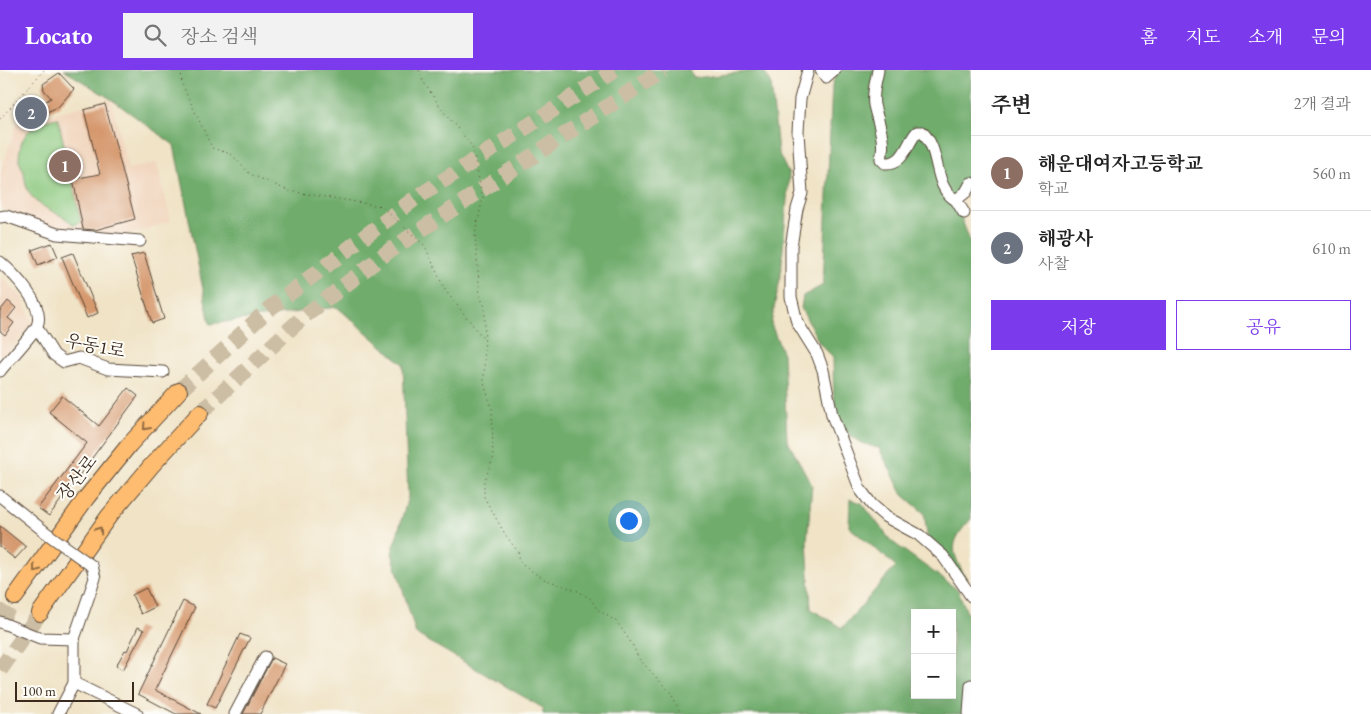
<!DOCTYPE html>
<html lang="ko">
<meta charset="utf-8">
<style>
:root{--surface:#fff;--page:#f2f2f2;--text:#222;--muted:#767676;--line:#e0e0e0;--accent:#7c3aed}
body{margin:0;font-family:"EB Garamond","Noto Serif KR",serif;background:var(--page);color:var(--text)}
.controls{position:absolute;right:15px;bottom:15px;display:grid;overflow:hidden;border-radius:0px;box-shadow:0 5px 20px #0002}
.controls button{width:45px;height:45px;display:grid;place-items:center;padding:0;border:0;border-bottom:1px solid var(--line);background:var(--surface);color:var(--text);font:25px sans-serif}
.scale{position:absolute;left:15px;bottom:12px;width:119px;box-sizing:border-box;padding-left:5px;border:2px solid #3b2a1e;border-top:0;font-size:14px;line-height:18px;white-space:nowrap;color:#3b2a1e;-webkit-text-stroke:4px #fdfcf7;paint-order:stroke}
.you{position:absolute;left:628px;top:450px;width:18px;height:18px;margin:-12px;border:4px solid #fff;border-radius:50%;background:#1a73e8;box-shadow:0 0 0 8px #1a73e833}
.badge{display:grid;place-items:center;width:32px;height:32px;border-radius:50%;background:var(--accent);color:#fff;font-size:16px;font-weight:700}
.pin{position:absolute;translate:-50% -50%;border:2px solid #fff;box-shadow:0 1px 5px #0006}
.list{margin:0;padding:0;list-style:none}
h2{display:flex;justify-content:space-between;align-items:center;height:65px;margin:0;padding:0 20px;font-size:21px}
h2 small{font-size:16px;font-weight:400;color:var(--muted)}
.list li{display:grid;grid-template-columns:32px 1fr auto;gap:15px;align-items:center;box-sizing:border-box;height:75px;padding:0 20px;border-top:1px solid var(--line)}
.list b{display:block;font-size:19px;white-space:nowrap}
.list p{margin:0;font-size:16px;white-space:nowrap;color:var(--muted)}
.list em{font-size:16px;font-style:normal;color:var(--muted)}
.actions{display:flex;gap:10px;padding:15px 20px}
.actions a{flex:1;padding:11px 0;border:1px solid var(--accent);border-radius:0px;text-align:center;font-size:18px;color:var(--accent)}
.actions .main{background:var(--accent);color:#fff}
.icon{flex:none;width:28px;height:28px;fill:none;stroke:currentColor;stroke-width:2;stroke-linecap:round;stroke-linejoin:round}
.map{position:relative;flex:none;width:971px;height:644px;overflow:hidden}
header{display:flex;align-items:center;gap:30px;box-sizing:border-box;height:70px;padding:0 25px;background:var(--accent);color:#fff}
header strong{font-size:24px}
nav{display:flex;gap:28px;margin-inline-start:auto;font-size:18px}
.search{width:350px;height:45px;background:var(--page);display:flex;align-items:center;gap:12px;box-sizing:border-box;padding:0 18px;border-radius:0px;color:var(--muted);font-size:19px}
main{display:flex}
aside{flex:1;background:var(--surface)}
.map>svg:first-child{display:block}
.built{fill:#f1d5bd}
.green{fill:#8ac77d;stroke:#62784e}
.forest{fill:#6fac6c;stroke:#556b45;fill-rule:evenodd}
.building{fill:#d6996e}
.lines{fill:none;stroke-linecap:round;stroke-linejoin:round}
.highway-tunnel{stroke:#ccbea4;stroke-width:16;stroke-dasharray:16 8;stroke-linecap:butt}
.minor-casing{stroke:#564637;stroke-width:13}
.highway-casing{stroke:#564637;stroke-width:18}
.path{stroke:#564637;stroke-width:1;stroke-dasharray:1 4;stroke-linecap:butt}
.minor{stroke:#fff;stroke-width:11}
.highway{stroke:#febc70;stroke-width:16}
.minor-bridge-casing{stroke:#564637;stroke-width:13;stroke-linecap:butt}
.minor-bridge{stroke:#fff;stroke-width:11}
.oneway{stroke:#936c43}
.labels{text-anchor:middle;stroke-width:4;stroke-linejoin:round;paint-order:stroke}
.street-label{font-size:18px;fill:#3b2a1e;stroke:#fdfcf7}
</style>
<header>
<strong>Locato</strong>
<div class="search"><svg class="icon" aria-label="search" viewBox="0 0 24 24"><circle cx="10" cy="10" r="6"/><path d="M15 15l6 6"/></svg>장소 검색</div>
<nav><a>홈</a><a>지도</a><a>소개</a><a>문의</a></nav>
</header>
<main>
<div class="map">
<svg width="971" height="644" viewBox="0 0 971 644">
<rect width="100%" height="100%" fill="#fdfcf7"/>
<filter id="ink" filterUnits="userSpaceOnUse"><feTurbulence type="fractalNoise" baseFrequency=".02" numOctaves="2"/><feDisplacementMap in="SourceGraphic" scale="10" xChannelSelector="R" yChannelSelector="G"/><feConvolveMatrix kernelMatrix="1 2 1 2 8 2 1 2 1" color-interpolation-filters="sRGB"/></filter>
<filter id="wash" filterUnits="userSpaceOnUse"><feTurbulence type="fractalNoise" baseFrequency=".0096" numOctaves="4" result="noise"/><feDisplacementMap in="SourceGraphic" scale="20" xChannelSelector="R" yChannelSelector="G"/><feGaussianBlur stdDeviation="1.12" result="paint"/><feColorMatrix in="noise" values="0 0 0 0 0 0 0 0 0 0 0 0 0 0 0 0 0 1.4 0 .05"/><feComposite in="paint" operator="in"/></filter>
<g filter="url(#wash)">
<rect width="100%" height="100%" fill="#f0e3c6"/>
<g class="built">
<path d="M111 29 128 99 157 93 171 151 122 167 58 162 3 139 0 134V105L17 53Z"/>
<path d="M0 206 22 227 32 253 0 293Z"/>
</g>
<path class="green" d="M58 48 81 152 74 155C62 143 45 141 33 128 26 120 26 114 24 104 24 99 19 94 19 90 19 63 34 52 58 48Z"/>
<g class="forest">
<path d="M64 0H690L694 8 763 0 771 13 778 82 789 105 781 204 771 254 783 284 787 370 812 415 807 471 811 539 842 558 896 496 849 457 850 429 862 433 891 471 958 520 971 553V644H543V638L416 564 392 483 408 427 403 294 337 237 210 254 174 75 111 29ZM915 543H952V625H915Z"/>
<path d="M838 0H971V107L962 114 955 131 971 174V449C948 474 951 481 967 510L945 496 928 471 924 443 903 425 879 378C828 368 834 329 833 287L820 274 801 238 803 226 823 215 832 15Z"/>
</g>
<g id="blocks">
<g class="building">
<path d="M59 3 74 19 58 37 33 48 28 42 51 28 44 20 43 14Z"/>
<path d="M105 34 135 149 95 160 83 159 73 109 100 104 84 40Z"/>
<path d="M52 173 58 187 38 195 32 180Z"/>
<path d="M73 183 98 243 87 248 62 187Z"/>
<path d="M144 183 164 249 152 253 131 186Z"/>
<path d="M8 231 16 238 8 248 14 253 5 265 0 261V241Z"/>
<path d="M128 318 138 326 49 446 38 438 87 373 49 342 62 326 99 356Z"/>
<path d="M0 456 26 477 15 489 0 477Z"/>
<path d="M146 518 155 537 141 544 132 525Z"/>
<path d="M183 531 195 537 155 620 201 644H176L138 624Z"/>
<path d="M138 557 144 560 123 600 116 596 125 580 127 581Z"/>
<path d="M240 564 250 568 215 638 207 634Z"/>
<path d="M272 588 285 594 260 644H243Z"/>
</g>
</g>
</g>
<g filter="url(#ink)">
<use href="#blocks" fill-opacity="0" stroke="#564637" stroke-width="1"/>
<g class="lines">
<g class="highway-tunnel">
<path d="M179 321 270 238 413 130 615 0"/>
<path d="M200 343 302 248 389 181 663 0"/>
<path d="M0 551 15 527"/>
<path d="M0 600 40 543"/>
</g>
<g class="minor-casing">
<g id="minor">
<path d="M808 0 800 29 798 62 802 123 797 139 791 177V227L797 252 817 284 823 300 832 345 860 419 872 435 886 447 919 465 943 486 971 526"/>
<path d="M821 0 826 8 835 0"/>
<path d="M878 0C876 12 872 22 874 35 878 53 886 70 881 89L885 93C905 94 906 74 917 62H922C942 80 932 117 956 130L966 122 971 113"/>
<path d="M956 130 964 143"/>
<path d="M0 147 6 146 57 164 140 171"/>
<path d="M0 192C14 204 46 236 37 256 34 263 7 292 0 301"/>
<path d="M37 258 54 285 64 292 79 288 108 299 163 302"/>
<path d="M0 426 49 465"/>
<path d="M0 552 40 568 74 569 95 508 92 496"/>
<path d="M74 613 137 644"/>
<path d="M58 644 74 613V569"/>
<path d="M235 644 265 587"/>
<path d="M969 644 971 615"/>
</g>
</g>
<g class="highway-casing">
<g id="highway">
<path d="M15 527 87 427 129 375 179 321"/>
<path d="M40 543 109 446 152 395 200 343"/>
</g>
</g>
<g class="path">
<path d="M181 0 182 14 212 78 231 84 250 104 289 121 381 136 425 176 445 220 483 268"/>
<path d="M419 0 423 11 443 41 472 76 483 128 475 163 480 226 485 237 484 313 492 339 493 389 484 412V427L505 464 518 482 521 494 544 509 578 521 591 529 597 539 617 552 632 574 639 589 671 623 681 644"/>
<path d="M0 49 44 0"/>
</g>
<use href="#minor" class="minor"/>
<use href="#highway" class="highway"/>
<g class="minor-bridge-casing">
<path id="minor-bridge" d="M49 465 92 496"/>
</g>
<use href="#minor-bridge" class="minor-bridge"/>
</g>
<defs><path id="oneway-chevron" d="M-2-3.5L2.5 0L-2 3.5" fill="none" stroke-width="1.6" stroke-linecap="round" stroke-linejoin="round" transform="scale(1.25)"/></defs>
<g class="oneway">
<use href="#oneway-chevron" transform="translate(146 357) rotate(132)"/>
<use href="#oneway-chevron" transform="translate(99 460) rotate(-55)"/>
<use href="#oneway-chevron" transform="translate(36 499) rotate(126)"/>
</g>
</g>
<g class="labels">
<g class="street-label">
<text transform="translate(95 276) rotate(11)" y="6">우동1로</text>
<text transform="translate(77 408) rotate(-52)" y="6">장산로</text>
</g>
</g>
</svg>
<div class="controls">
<button>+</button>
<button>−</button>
</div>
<div class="scale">100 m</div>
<div class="you"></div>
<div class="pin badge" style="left:65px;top:96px;background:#8d6e63">1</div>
<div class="pin badge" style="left:31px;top:43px;background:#6b7280">2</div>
</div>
<aside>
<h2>주변<small>2개 결과</small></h2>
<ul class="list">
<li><span class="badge" style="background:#8d6e63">1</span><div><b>해운대여자고등학교</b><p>학교</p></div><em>560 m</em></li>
<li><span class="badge" style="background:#6b7280">2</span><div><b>해광사</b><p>사찰</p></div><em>610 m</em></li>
</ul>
<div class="actions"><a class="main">저장</a><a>공유</a></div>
</aside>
</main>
